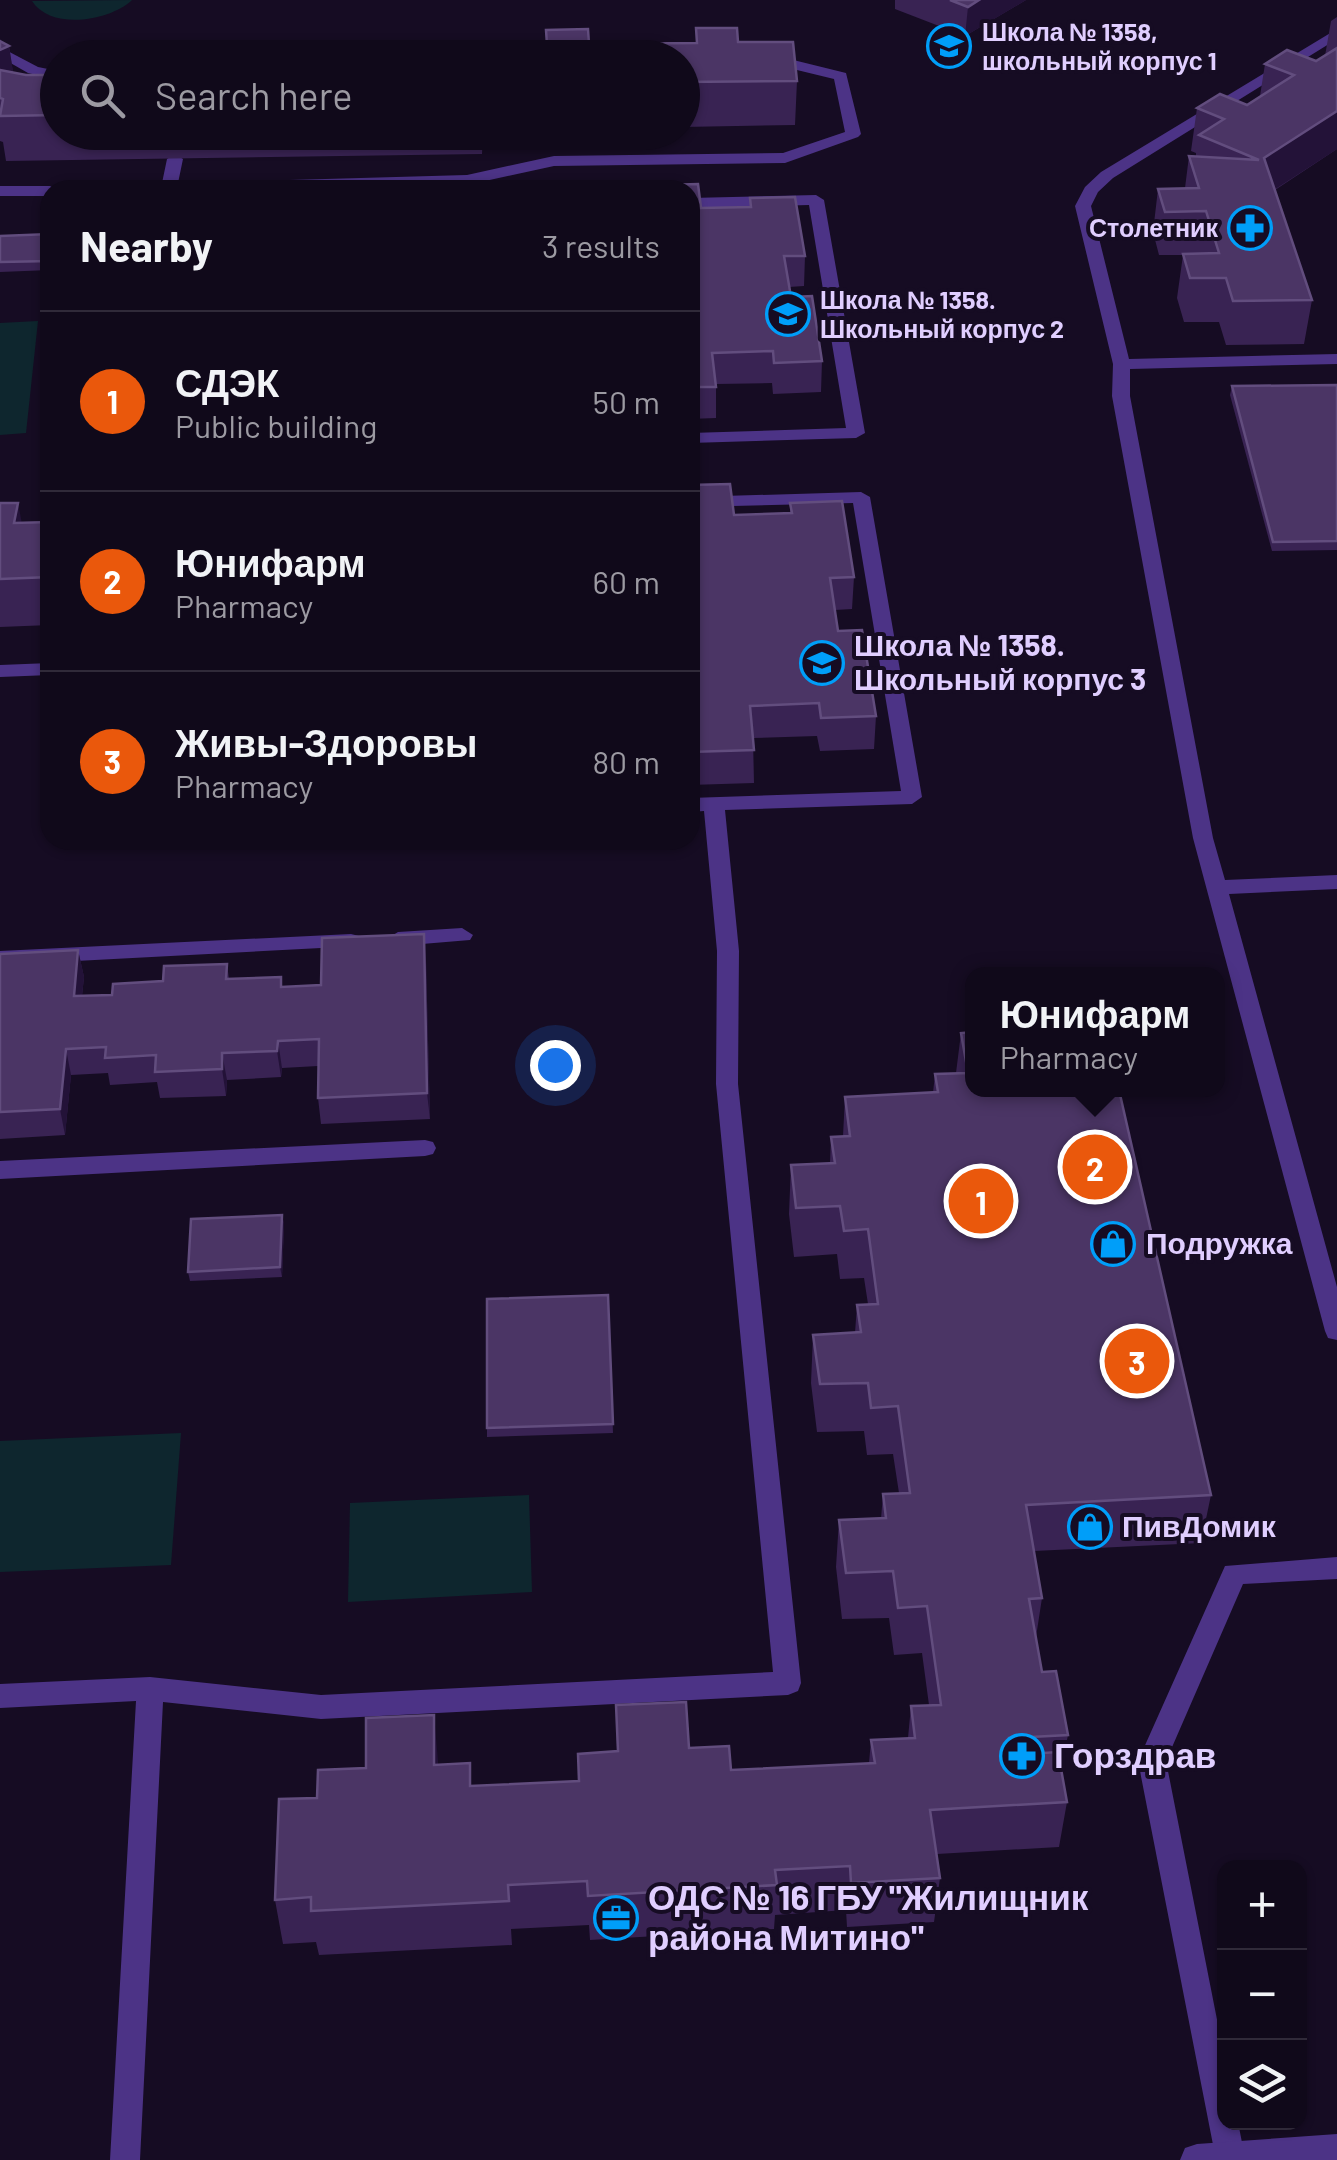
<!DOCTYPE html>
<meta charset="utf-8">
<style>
:root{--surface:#10091a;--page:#1e1727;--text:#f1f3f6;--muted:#9c9aa2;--line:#302a39;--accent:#ea580c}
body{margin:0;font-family:Barlow,sans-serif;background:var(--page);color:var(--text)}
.controls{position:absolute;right:30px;bottom:30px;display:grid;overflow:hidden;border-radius:20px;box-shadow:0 2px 8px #0004}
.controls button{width:90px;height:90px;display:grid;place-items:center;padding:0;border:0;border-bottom:2px solid var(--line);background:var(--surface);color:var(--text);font:50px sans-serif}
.you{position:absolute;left:555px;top:1065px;width:35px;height:35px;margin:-25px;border:8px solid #fff;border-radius:50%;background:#1a73e8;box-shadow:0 0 0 15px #1a73e833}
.badge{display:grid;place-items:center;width:65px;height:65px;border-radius:50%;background:var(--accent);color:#fff;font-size:32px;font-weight:700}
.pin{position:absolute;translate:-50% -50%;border:5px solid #fff;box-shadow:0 2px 10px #0006}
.popup{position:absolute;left:965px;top:967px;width:260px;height:130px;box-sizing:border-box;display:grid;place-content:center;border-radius:20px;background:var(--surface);filter:drop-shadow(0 2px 8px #0005);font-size:32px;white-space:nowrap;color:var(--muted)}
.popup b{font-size:38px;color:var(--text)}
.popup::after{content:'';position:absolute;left:50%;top:100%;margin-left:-20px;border:20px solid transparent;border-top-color:var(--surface)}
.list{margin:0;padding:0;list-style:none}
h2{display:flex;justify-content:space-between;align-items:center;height:130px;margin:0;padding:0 40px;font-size:42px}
h2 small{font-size:32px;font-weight:400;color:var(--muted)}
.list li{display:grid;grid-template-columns:65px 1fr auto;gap:30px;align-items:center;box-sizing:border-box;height:180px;padding:0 40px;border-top:2px solid var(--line)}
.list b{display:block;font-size:38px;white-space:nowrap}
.list p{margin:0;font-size:32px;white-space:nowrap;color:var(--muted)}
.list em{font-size:32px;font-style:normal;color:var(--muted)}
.icon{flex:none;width:55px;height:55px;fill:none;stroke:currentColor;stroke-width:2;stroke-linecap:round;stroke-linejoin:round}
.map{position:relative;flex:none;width:1337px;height:2160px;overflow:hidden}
.search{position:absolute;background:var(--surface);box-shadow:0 2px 8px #0004;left:40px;top:40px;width:660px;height:110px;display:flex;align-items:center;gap:25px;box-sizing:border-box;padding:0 35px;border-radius:55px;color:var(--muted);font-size:38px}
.panel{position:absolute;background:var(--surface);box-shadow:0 2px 8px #0004;left:40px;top:180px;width:660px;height:670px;border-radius:30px}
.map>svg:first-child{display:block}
.green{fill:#0e262e}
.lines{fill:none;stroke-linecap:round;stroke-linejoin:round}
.lane{fill:#4c3386;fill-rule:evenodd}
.street{fill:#4c3386;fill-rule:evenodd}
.wall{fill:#392353}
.shaded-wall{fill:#231238}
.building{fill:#4b3565;stroke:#624d7e;stroke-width:2.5}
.labels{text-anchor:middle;stroke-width:8;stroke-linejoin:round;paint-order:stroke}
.far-poi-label{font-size:25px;font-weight:bold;fill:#e0ceff;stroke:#160c23;text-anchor:start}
.poi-label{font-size:30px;font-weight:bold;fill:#e0ceff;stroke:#160c23;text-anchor:start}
.near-poi-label{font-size:35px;font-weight:bold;fill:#e0ceff;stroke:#160c23;text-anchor:start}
</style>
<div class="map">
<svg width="1337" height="2160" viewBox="0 0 1337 2160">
<rect width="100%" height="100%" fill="#160c23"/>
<g class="green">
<path d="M132 0C110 21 51 31 32 1Z"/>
<path d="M38 321 26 433 0 435V323Z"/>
<path d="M181 1433 171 1565 0 1572V1441Z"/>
<path d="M529 1495 532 1592 348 1602 350 1503Z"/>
</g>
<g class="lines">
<g class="lane">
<path d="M1337 29V39L1113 178 1098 192 1091 206 1129 359 1337 354V364L1130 369V396L1213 838 1225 880 1337 875V889L1229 894 1337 1287V1340L1328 1338 1325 1331 1193 838 1112 396 1113 364 1075 206 1085 187 1101 172Z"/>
<path d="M0 47 38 67 58 71V80L28 73 0 57Z"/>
<path d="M769 54 846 73 861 134 858 137 785 163 554 166 467 185 88 190 96 185 162 183 167 159 175 154 183 159 178 183 467 175 554 156 783 153 845 132 834 79 764 62 761 59Z"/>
<path d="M0 186H50L57 190H50V196H0Z"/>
<path d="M816 195 824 200 865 433 856 438 690 443V433L846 428 809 205 690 208V198Z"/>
<path d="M861 492 870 497 922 797 912 804 725 810 739 951 738 1084 801 1683 798 1691 788 1695 321 1719 163 1702 140 2160H110L136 1701 0 1708V1684L150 1677 321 1695 773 1672 716 1084 717 951 704 811 690 812V798L901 791 853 503 690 507V497Z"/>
<path d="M50 663V675L0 677V665Z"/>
<path d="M462 928 473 935 470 940 398 946 387 939 398 932Z"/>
<path d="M351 934 359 936 362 941 359 946 0 965V951Z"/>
<path d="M425 1140 433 1142 436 1148 433 1154 425 1156 0 1179V1161Z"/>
<path d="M1337 1557V1579L1243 1584 1166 1761 1224 2055V2122H1238L1245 2158 1216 2160 1138 1761 1225 1566Z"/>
</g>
<path class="street" d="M1337 2134V2160H1180L1185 2148 1197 2144Z"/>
</g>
<g class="wall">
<path d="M895 0H1026L965 36 895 9Z"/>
<path d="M1337 17V149L1275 190 1312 300 1304 344 1226 345 1219 322H1184L1177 298 1183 255H1159L1153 232 1158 189 1185 188 1189 156H1196V153L1191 151 1197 108 1247 105 1260 96 1265 64 1316 61 1325 56 1331 21Z"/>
<path d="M696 28 738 42 797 81 795 125 682 127V58L589 44 696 43Z"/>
<path d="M0 41 9 46 13 73 26 75H58V132H483L482 154 6 161 3 142 0 141Z"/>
<path d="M690 190 701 208 750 207V198L805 256 804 286 789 287 791 297 822 361 821 392 773 394 772 383 716 384V418L690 419Z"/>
<path d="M50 234V270L0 272V236Z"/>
<path d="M1337 385V550L1272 551 1230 395 1232 386Z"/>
<path d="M690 485 734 515 790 514V503L854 577 852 609 835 610 838 631 876 716 874 749 820 751 817 736 753 738 754 783 690 785Z"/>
<path d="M0 503 21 523 50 522V625L0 627Z"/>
<path d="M78 950 84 977 82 996 112 995 227 964 229 979 282 987 321 985 426 960 430 1119 321 1124 318 1098V1066L282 1068 281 1077 227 1080 226 1096 160 1098 157 1082 110 1085 108 1073 71 1075 65 1135 0 1139V954Z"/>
<path d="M961 1033 1211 1495 1201 1543 1034 1551 1042 1598 1036 1637 1042 1672 1068 1735 1061 1770 1067 1802 1059 1847 937 1854 940 1878 934 1922 847 1927 846 1910 775 1915 774 1929 590 1940 589 1925 511 1929 512 1945 319 1955 316 1942 283 1944 275 1900 317 1798 438 1765 472 1786 579 1781 617 1752 616 1705 689 1748 731 1770 869 1763 871 1740 908 1738 911 1706 929 1705 922 1653 894 1655 889 1618 842 1619 836 1567 839 1520 881 1519 883 1494 899 1493 893 1454 867 1455 864 1431 817 1432 811 1383 813 1335 855 1333 857 1305 868 1304 864 1278 840 1279 837 1254 794 1257 789 1214 791 1165 830 1163 831 1137 843 1136 845 1097 933 1093 935 1074 956 1073Z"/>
<path d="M282 1215 284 1224 282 1277 190 1281 188 1272Z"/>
<path d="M608 1295 613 1433 487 1437V1428Z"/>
</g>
<g class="shaded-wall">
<path d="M979 0H1026L965 36 968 7Z"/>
<path d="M9 46 16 90 0 98V50Z"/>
<path d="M1337 111V149L1257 201 1264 158Z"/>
<path d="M18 503 27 550 14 523Z"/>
<path d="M424 934 426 960 430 1119 427 1093Z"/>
<path d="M78 950 84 977 79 1023 74 996Z"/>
<path d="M278 1041 282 1068 281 1077 277 1051Z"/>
<path d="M66 1049 71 1075 65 1135 60 1109Z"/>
<path d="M222 1053 227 1080 226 1096 222 1069Z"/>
<path d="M282 1215 284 1224 282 1277 280 1267Z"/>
<path d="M434 1715 438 1761 439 1810 434 1765Z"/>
</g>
<g class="building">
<path d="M950 0H979L968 7Z"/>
<path d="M696 28H737L738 42H793L797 81 682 82V58H488L487 46 547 45 546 30 588 29 589 44 697 43Z"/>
<path d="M0 41 9 46 0 50Z"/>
<path d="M1337 48V111L1264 158 1312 300 1233 301 1226 278H1190L1183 254 1219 253 1206 211 1165 212 1158 189 1199 188 1189 156 1259 160 1199 135 1224 119 1197 108 1220 94 1247 105 1294 75 1265 64 1287 50 1316 61Z"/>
<path d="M392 53H435V58H391Z"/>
<path d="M277 55V58H233L234 56Z"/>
<path d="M0 70 26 75H58V115L0 116 3 99 0 98Z"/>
<path d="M698 184 701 208 751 207 750 198 795 197 805 256H784L791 297 812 296 822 361 774 363 773 351 712 353 716 387H690V190H627V186Z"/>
<path d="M50 234V261L0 262V236Z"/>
<path d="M1337 385V541L1273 542 1232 386Z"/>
<path d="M730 484 734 515 792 513 790 503 842 501 854 577 830 578 838 631 862 630 876 716 821 718 819 703 750 706 754 750 690 752V485Z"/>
<path d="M0 503H18L14 523 50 522V577L0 579Z"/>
<path d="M424 934 427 1093 318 1098 319 1039 278 1041 277 1051 222 1053V1069L155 1072 156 1055 105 1058 106 1047 66 1049 60 1109 0 1112V954L78 950 74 996 112 995 113 984 163 981 164 966 227 964 226 979 281 977V987L321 985 322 938Z"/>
<path d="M972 1032V1090H1119L1211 1495 1026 1505 1042 1598 1029 1599 1042 1672 1056 1671 1068 1735 1009 1738 1011 1755 1058 1752 1067 1802 930 1810 940 1878 851 1883 850 1866 775 1870 777 1885 588 1896 587 1881 508 1885 509 1901 311 1911V1897L275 1900 279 1799 317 1798 318 1770 366 1768V1718L434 1715V1765L470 1763V1786L579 1781 578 1754 618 1751 616 1705 686 1702 689 1748 729 1746 731 1770 875 1763 871 1740 915 1738 911 1706 941 1705 927 1606 898 1608 893 1571 846 1573 839 1520 886 1518 883 1494 910 1493 898 1406 871 1408 868 1383 820 1384 813 1335 861 1332 857 1305 878 1304 868 1229 844 1231 840 1206 796 1208 791 1165 835 1163 831 1137 850 1136 845 1097 938 1092 935 1074 968 1073 961 1033Z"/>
<path d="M282 1215 280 1267 188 1272 191 1219Z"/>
<path d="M608 1295 613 1424 487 1428V1299Z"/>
</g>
<defs>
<g id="school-ring" transform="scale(2.25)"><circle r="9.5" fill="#160c23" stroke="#009ef9" stroke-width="1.5"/><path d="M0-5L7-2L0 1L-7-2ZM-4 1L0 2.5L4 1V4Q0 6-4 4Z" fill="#009ef9"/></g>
<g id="pharmacy-ring" transform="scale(2.25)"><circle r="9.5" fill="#160c23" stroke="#009ef9" stroke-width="1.5"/><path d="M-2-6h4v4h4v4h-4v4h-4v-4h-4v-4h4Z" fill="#009ef9"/></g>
<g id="shop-ring" transform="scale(2.25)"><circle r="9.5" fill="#160c23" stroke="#009ef9" stroke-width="1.5"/><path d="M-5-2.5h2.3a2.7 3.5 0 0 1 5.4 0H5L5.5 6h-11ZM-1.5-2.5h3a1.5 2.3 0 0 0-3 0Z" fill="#009ef9"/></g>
<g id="office-ring" transform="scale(2.25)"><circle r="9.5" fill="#160c23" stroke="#009ef9" stroke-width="1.5"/><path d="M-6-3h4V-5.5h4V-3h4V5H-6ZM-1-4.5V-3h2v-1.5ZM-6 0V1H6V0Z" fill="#009ef9"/></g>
</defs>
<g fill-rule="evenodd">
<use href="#school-ring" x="949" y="46"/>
<use href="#pharmacy-ring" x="1250" y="228"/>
<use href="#school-ring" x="788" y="314"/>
<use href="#school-ring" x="822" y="663"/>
<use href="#shop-ring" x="1113" y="1244"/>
<use href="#shop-ring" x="1090" y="1527"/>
<use href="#pharmacy-ring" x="1022" y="1756"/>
<use href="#office-ring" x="616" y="1918"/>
</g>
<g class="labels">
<g class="far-poi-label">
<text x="982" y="41">Школа № 1358,<tspan x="982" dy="29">школьный корпус 1</tspan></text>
<text x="1218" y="237" text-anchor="end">Столетник</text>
<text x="820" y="309">Школа № 1358.<tspan x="820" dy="29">Школьный корпус 2</tspan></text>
</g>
<g class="poi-label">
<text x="854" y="656">Школа № 1358.<tspan x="854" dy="34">Школьный корпус 3</tspan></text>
<text x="1146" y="1254">Подружка</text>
<text x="1122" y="1537">ПивДомик</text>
</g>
<g class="near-poi-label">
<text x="1054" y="1768">Горздрав</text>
<text x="648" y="1910">ОДС № 16 ГБУ "Жилищник<tspan x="648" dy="40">района Митино"</tspan></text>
</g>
</g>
</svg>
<div class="controls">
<button>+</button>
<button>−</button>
<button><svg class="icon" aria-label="layers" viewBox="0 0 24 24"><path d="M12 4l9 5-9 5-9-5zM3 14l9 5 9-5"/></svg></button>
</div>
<div class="you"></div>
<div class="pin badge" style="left:981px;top:1201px">1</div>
<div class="pin badge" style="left:1095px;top:1167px">2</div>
<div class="popup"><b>Юнифарм</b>Pharmacy</div>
<div class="pin badge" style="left:1137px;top:1361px">3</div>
<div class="search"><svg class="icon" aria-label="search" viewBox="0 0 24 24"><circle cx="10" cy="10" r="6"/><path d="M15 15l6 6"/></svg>Search here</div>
<section class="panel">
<h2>Nearby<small>3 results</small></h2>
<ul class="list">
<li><span class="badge">1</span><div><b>СДЭК</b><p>Public building</p></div><em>50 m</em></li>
<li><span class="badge">2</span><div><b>Юнифарм</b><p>Pharmacy</p></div><em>60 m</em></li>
<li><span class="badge">3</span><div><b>Живы-Здоровы</b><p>Pharmacy</p></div><em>80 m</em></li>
</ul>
</section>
</div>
